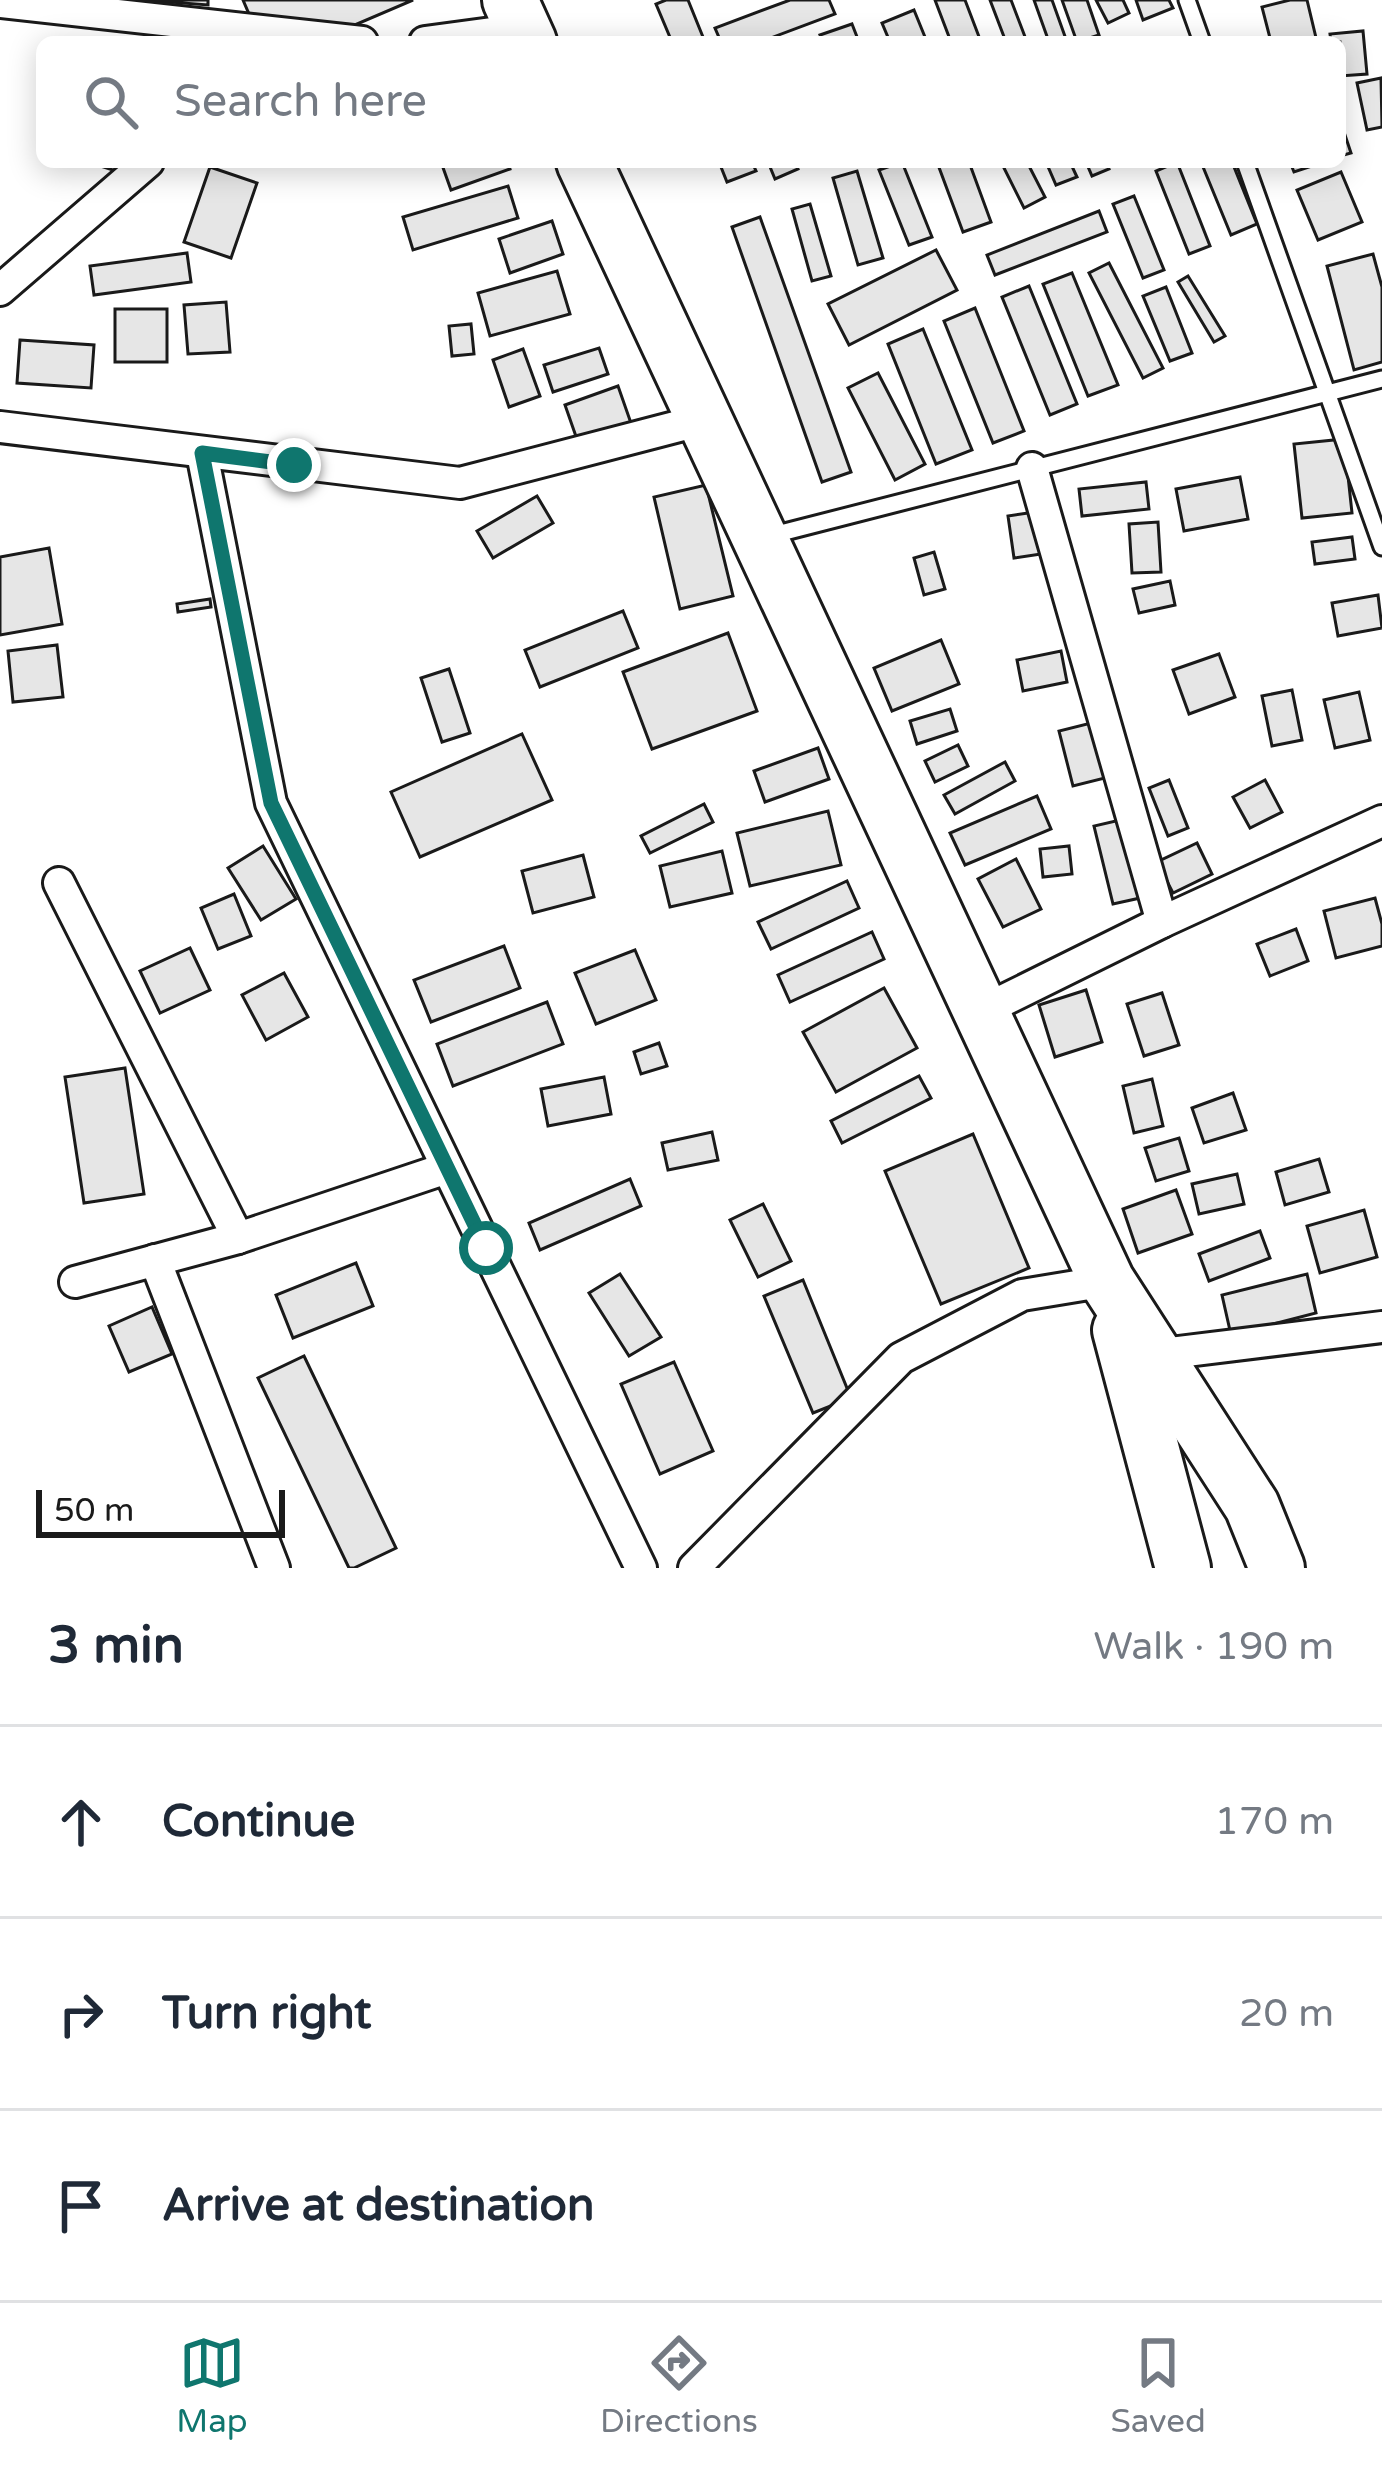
<!DOCTYPE html>
<meta charset="utf-8">
<style>
:root{--surface:#fff;--page:#f2f2f3;--text:#1f2937;--muted:#747a83;--line:#e0e1e3;--accent:#0f766e}
body{margin:0;font-family:"Varela Round",sans-serif;background:var(--page);color:var(--text)}
.scale{position:absolute;left:36px;bottom:30px;width:249px;box-sizing:border-box;padding-left:12px;border:6px solid #1a1a1a;border-top:0;font-size:33px;line-height:42px;white-space:nowrap;color:#1a1a1a;-webkit-text-stroke:9px #fff;paint-order:stroke}
.stop{position:absolute;width:36px;height:36px;margin:-27px;border:9px solid #0f766e;border-radius:50%;background:#fff}
.stop.end{background:#0f766e;border-color:#fff;box-shadow:0 3px 12px #0008}
.list{margin:0;padding:0;list-style:none}
h2{display:flex;justify-content:space-between;align-items:center;height:156px;margin:0;padding:0 48px;font-size:51px}
h2 small{font-size:39px;font-weight:400;color:var(--muted)}
.list li{display:grid;grid-template-columns:78px 1fr auto;gap:36px;align-items:center;box-sizing:border-box;height:192px;padding:0 48px;border-top:3px solid var(--line)}
.list b{display:block;font-size:45px;white-space:nowrap}
.list em{font-size:39px;font-style:normal;color:var(--muted)}
.icon{flex:none;width:66px;height:66px;fill:none;stroke:currentColor;stroke-width:2;stroke-linecap:round;stroke-linejoin:round}
.map{position:relative;flex:none;width:1382px;height:1568px;overflow:hidden}
.search{position:absolute;background:var(--surface);box-shadow:0 6px 30px #0003;left:36px;right:36px;top:36px;height:132px;display:flex;align-items:center;gap:30px;box-sizing:border-box;padding:0 42px;border-radius:18px;color:var(--muted);font-size:45px}
.sheet{height:732px;background:var(--surface)}
nav{display:flex;justify-content:space-around;align-items:center;box-sizing:border-box;height:168px;border-top:3px solid var(--line);background:var(--surface);font-size:33px;color:var(--muted)}
nav a{display:grid;justify-items:center;gap:6px}
nav .on{color:var(--accent)}
.map>svg:first-child{display:block}
.building{fill:#e6e6e6;stroke:#1a1a1a;stroke-width:3}
.lines{fill:none;stroke-linecap:round;stroke-linejoin:round}
.lane-casing{stroke:#1a1a1a;stroke-width:21}
.street-casing{stroke:#1a1a1a;stroke-width:36}
.highway-casing{stroke:#1a1a1a;stroke-width:60}
.lane{stroke:#fff;stroke-width:15}
.street{stroke:#fff;stroke-width:30}
.highway{stroke:#fff;stroke-width:54}
.route{stroke:#0f766e;stroke-width:15}
</style>
<div class="map">
<svg width="1382" height="1568" viewBox="0 0 1382 1568">
<rect width="100%" height="100%" fill="#fff"/>
<g class="building">
<path d="M144 0H208V5Z"/>
<path d="M243 0H413L315 42H261Z"/>
<path d="M666 0H688L705 42H672L656 4Z"/>
<path d="M790 0H829L835 14 760 42H721L715 28Z"/>
<path d="M935 0H965L981 42H951Z"/>
<path d="M990 0H1011L1027 42H1006Z"/>
<path d="M1034 0H1052L1067 42H1049Z"/>
<path d="M1062 0H1087L1099 35 1077 42Z"/>
<path d="M1096 0H1123L1129 13 1108 23Z"/>
<path d="M1136 0H1169L1173 8 1143 20Z"/>
<path d="M1290 0H1307L1317 42H1271L1262 7Z"/>
<path d="M914 10 927 42H890L882 23Z"/>
<path d="M852 24 859 42H823L820 35Z"/>
<path d="M1363 31 1367 74 1340 76V42H1331L1330 34Z"/>
<path d="M1381 78 1382 127 1367 130 1357 83Z"/>
<path d="M1340 120 1351 153 1340 156Z"/>
<path d="M88 162H126L122 173Z"/>
<path d="M441 162H508L510 169 451 190Z"/>
<path d="M719 162H752L756 171 727 182Z"/>
<path d="M768 162H795L798 169 775 179Z"/>
<path d="M902 162 932 237 909 245 879 170Z"/>
<path d="M937 162H969L991 222 963 232Z"/>
<path d="M1001 162H1027L1045 197 1024 208Z"/>
<path d="M1046 162H1070L1077 177 1056 185Z"/>
<path d="M1086 162H1106L1109 169 1092 176Z"/>
<path d="M1177 162 1210 246 1189 254 1156 171Z"/>
<path d="M1201 162H1232L1257 224 1231 235Z"/>
<path d="M1290 162H1324L1294 172Z"/>
<path d="M210 167 257 183 231 258 184 242Z"/>
<path d="M857 171 883 258 858 265 833 178Z"/>
<path d="M1341 172 1362 222 1318 240 1297 190Z"/>
<path d="M508 186 518 218 413 250 403 217Z"/>
<path d="M1134 196 1164 270 1143 278 1113 204Z"/>
<path d="M810 204 831 276 812 281 792 209Z"/>
<path d="M1099 211 1107 232 995 275 987 255Z"/>
<path d="M760 217 851 472 822 482 732 227Z"/>
<path d="M552 221 563 254 510 273 499 239Z"/>
<path d="M936 250 957 290 849 345 828 304Z"/>
<path d="M187 253 191 282 94 295 90 266Z"/>
<path d="M1373 254 1382 287V362L1354 370 1327 266Z"/>
<path d="M1109 263 1163 368 1143 378 1089 273Z"/>
<path d="M557 271 570 314 490 336 478 293Z"/>
<path d="M1072 273 1118 385 1088 396 1043 284Z"/>
<path d="M1188 276 1225 336 1214 342 1178 282Z"/>
<path d="M1029 286 1077 404 1050 415 1002 297Z"/>
<path d="M1166 287 1192 353 1170 361 1143 296Z"/>
<path d="M226 302 230 352 188 354 184 305Z"/>
<path d="M975 308 1024 431 993 443 944 321Z"/>
<rect x="115" y="309" width="52" height="53"/>
<path d="M471 324 474 354 452 356 449 326Z"/>
<path d="M923 329 972 450 936 464 888 344Z"/>
<path d="M20 340 94 345 91 388 17 383Z"/>
<path d="M599 348 608 374 553 392 544 365Z"/>
<path d="M523 349 540 396 509 407 493 360Z"/>
<path d="M878 373 925 464 895 480 848 388Z"/>
<path d="M618 386 632 426 579 445 565 405Z"/>
<path d="M1344 439 1352 513 1302 518 1294 444Z"/>
<path d="M1240 477 1248 519 1184 531 1176 489Z"/>
<path d="M1146 482 1149 509 1082 516 1079 489Z"/>
<path d="M706 485 733 596 680 609 654 497Z"/>
<path d="M537 496 553 523 493 558 477 531Z"/>
<path d="M1035 512 1041 554 1014 558 1008 516Z"/>
<path d="M1158 522 1161 572 1132 573 1129 524Z"/>
<path d="M1352 537 1355 559 1315 564 1312 542Z"/>
<path d="M49 548 62 624 0 635V557Z"/>
<path d="M934 552 945 589 924 595 914 558Z"/>
<path d="M1170 581 1175 605 1139 613 1133 589Z"/>
<path d="M1378 595 1382 628 1338 636 1332 603Z"/>
<path d="M210 599 211 607 178 612 177 604Z"/>
<path d="M623 611 638 648 540 687 525 650Z"/>
<path d="M728 633 757 711 652 749 623 672Z"/>
<path d="M941 640 959 684 892 711 874 668Z"/>
<path d="M57 645 63 697 13 702 8 651Z"/>
<path d="M1061 651 1067 682 1023 691 1017 660Z"/>
<path d="M1219 654 1235 697 1189 714 1173 670Z"/>
<path d="M449 669 470 733 442 742 421 678Z"/>
<path d="M1292 690 1302 740 1272 746 1262 696Z"/>
<path d="M1359 692 1370 740 1335 748 1324 700Z"/>
<path d="M950 709 957 731 917 744 910 721Z"/>
<path d="M1095 722 1109 777 1073 786 1059 731Z"/>
<path d="M522 734 552 800 420 857 391 792Z"/>
<path d="M958 745 968 766 935 782 925 761Z"/>
<path d="M818 748 829 779 765 802 754 771Z"/>
<path d="M1005 762 1015 781 955 814 944 795Z"/>
<path d="M1169 780 1188 828 1168 836 1149 788Z"/>
<path d="M1265 780 1282 812 1250 828 1233 797Z"/>
<path d="M1037 796 1051 829 965 865 950 833Z"/>
<path d="M704 804 713 822 650 853 641 836Z"/>
<path d="M828 811 841 865 750 886 737 833Z"/>
<path d="M1120 820 1140 898 1113 904 1094 826Z"/>
<path d="M1197 843 1212 874 1173 893 1157 862Z"/>
<path d="M263 846 296 899 261 920 228 868Z"/>
<path d="M1069 846 1072 874 1043 877 1040 849Z"/>
<path d="M722 851 732 893 670 907 660 866Z"/>
<path d="M583 855 594 897 533 913 522 871Z"/>
<path d="M1016 859 1041 909 1003 927 978 879Z"/>
<path d="M847 881 859 908 771 949 758 922Z"/>
<path d="M234 894 251 936 218 949 201 908Z"/>
<path d="M1375 898 1382 924V946L1336 958 1324 911Z"/>
<path d="M1296 929 1308 961 1270 976 1257 944Z"/>
<path d="M872 932 884 959 790 1002 778 975Z"/>
<path d="M504 946 520 988 431 1022 414 980Z"/>
<path d="M190 948 210 990 160 1013 140 971Z"/>
<path d="M635 950 656 1000 596 1024 575 973Z"/>
<path d="M284 973 308 1017 266 1040 242 995Z"/>
<path d="M884 988 917 1048 836 1092 803 1032Z"/>
<path d="M1086 990 1102 1042 1055 1057 1039 1005Z"/>
<path d="M1162 993 1179 1045 1144 1056 1127 1004Z"/>
<path d="M547 1002 563 1044 453 1086 437 1044Z"/>
<path d="M659 1043 667 1066 641 1074 634 1052Z"/>
<path d="M125 1068 144 1194 84 1203 65 1077Z"/>
<path d="M919 1076 931 1098 842 1143 831 1121Z"/>
<path d="M604 1077 611 1114 548 1126 541 1089Z"/>
<path d="M1152 1079 1163 1126 1134 1133 1123 1086Z"/>
<path d="M1233 1093 1246 1130 1204 1143 1192 1108Z"/>
<path d="M712 1132 718 1160 668 1170 662 1143Z"/>
<path d="M973 1134 1029 1268 941 1304 885 1171Z"/>
<path d="M1179 1138 1189 1171 1156 1181 1145 1148Z"/>
<path d="M1319 1159 1329 1192 1285 1205 1276 1172Z"/>
<path d="M1237 1174 1244 1204 1199 1214 1192 1184Z"/>
<path d="M630 1179 641 1206 540 1250 529 1223Z"/>
<path d="M1176 1190 1192 1234 1138 1253 1123 1209Z"/>
<path d="M763 1204 791 1261 758 1277 730 1220Z"/>
<path d="M1364 1210 1377 1257 1320 1273 1307 1226Z"/>
<path d="M1260 1231 1270 1258 1209 1281 1199 1254Z"/>
<path d="M356 1263 373 1306 293 1338 276 1295Z"/>
<path d="M620 1274 661 1337 629 1356 589 1293Z"/>
<path d="M1307 1274 1316 1313 1231 1335 1222 1295Z"/>
<path d="M803 1280 851 1398 813 1413 764 1296Z"/>
<path d="M152 1307 172 1354 129 1372 109 1326Z"/>
<path d="M304 1356 396 1548 354 1568H349L258 1378Z"/>
<path d="M674 1362 713 1451 660 1474 621 1384Z"/>
</g>
<g class="lines">
<g class="lane-casing">
<g id="lane">
<path d="M1187 0 1202 42"/>
<path d="M1245 162 1382 547"/>
<path d="M769 536 1382 379"/>
</g>
</g>
<g class="street-casing">
<g id="street">
<path d="M0 2 362 42"/>
<path d="M425 42 523 29"/>
<path d="M0 290 148 162"/>
<path d="M0 427 460 483 702 420"/>
<path d="M202 453 271 803 641 1568"/>
<path d="M1032 468 1162 922"/>
<path d="M59 883 238 1238"/>
<path d="M980 1012 1162 922 1382 821"/>
<path d="M155 1260 274 1568"/>
<path d="M75 1282 238 1238 447 1168"/>
<path d="M1154 1355 1382 1327"/>
<path d="M694 1568 901 1358 1022 1295 1107 1281"/>
</g>
</g>
<g class="highway-casing">
<g id="highway">
<path d="M510 0 529 42"/>
<path d="M584 162 1107 1281 1252 1506 1277 1568"/>
<path d="M1120 1330 1183 1568"/>
</g>
</g>
<use href="#lane" class="lane"/>
<use href="#street" class="street"/>
<use href="#highway" class="highway"/>
</g>
<g class="lines">
<path class="route" d="M294 465 202 453 271 803 486 1248"/>
</g>
</svg>
<div class="scale">50 m</div>
<div class="stop" style="left:486px;top:1248px"></div>
<div class="stop end" style="left:294px;top:465px"></div>
<div class="search"><svg class="icon" aria-label="search" viewBox="0 0 24 24"><circle cx="10" cy="10" r="6"/><path d="M15 15l6 6"/></svg>Search here</div>
</div>
<section class="sheet">
<h2>3 min<small>Walk · 190 m</small></h2>
<ul class="list">
<li><svg class="icon" aria-label="ahead" viewBox="0 0 24 24"><path d="M12 20V5M6 11l6-6 6 6"/></svg><div><b>Continue</b></div><em>170 m</em></li>
<li><svg class="icon" aria-label="right" viewBox="0 0 24 24"><path d="M7 20v-9h11M14 6l5 5-5 5"/></svg><div><b>Turn right</b></div><em>20 m</em></li>
<li><svg class="icon" aria-label="arrive" viewBox="0 0 24 24"><path d="M6 21V4h12l-3 4 3 4H6"/></svg><div><b>Arrive at destination</b></div></li>
</ul>
</section>
<nav>
<a class="on"><svg class="icon" aria-label="map" viewBox="0 0 24 24"><path d="M3 6l6-2 6 2 6-2v14l-6 2-6-2-6 2zM9 4v14M15 6v14"/></svg>Map</a>
<a><svg class="icon" aria-label="directions" viewBox="0 0 24 24"><path d="M12 3l9 9-9 9-9-9zM9 14v-3h6M13 9l2 2-2 2"/></svg>Directions</a>
<a><svg class="icon" aria-label="saved" viewBox="0 0 24 24"><path d="M7 4h10v16l-5-4-5 4z"/></svg>Saved</a>
</nav>
